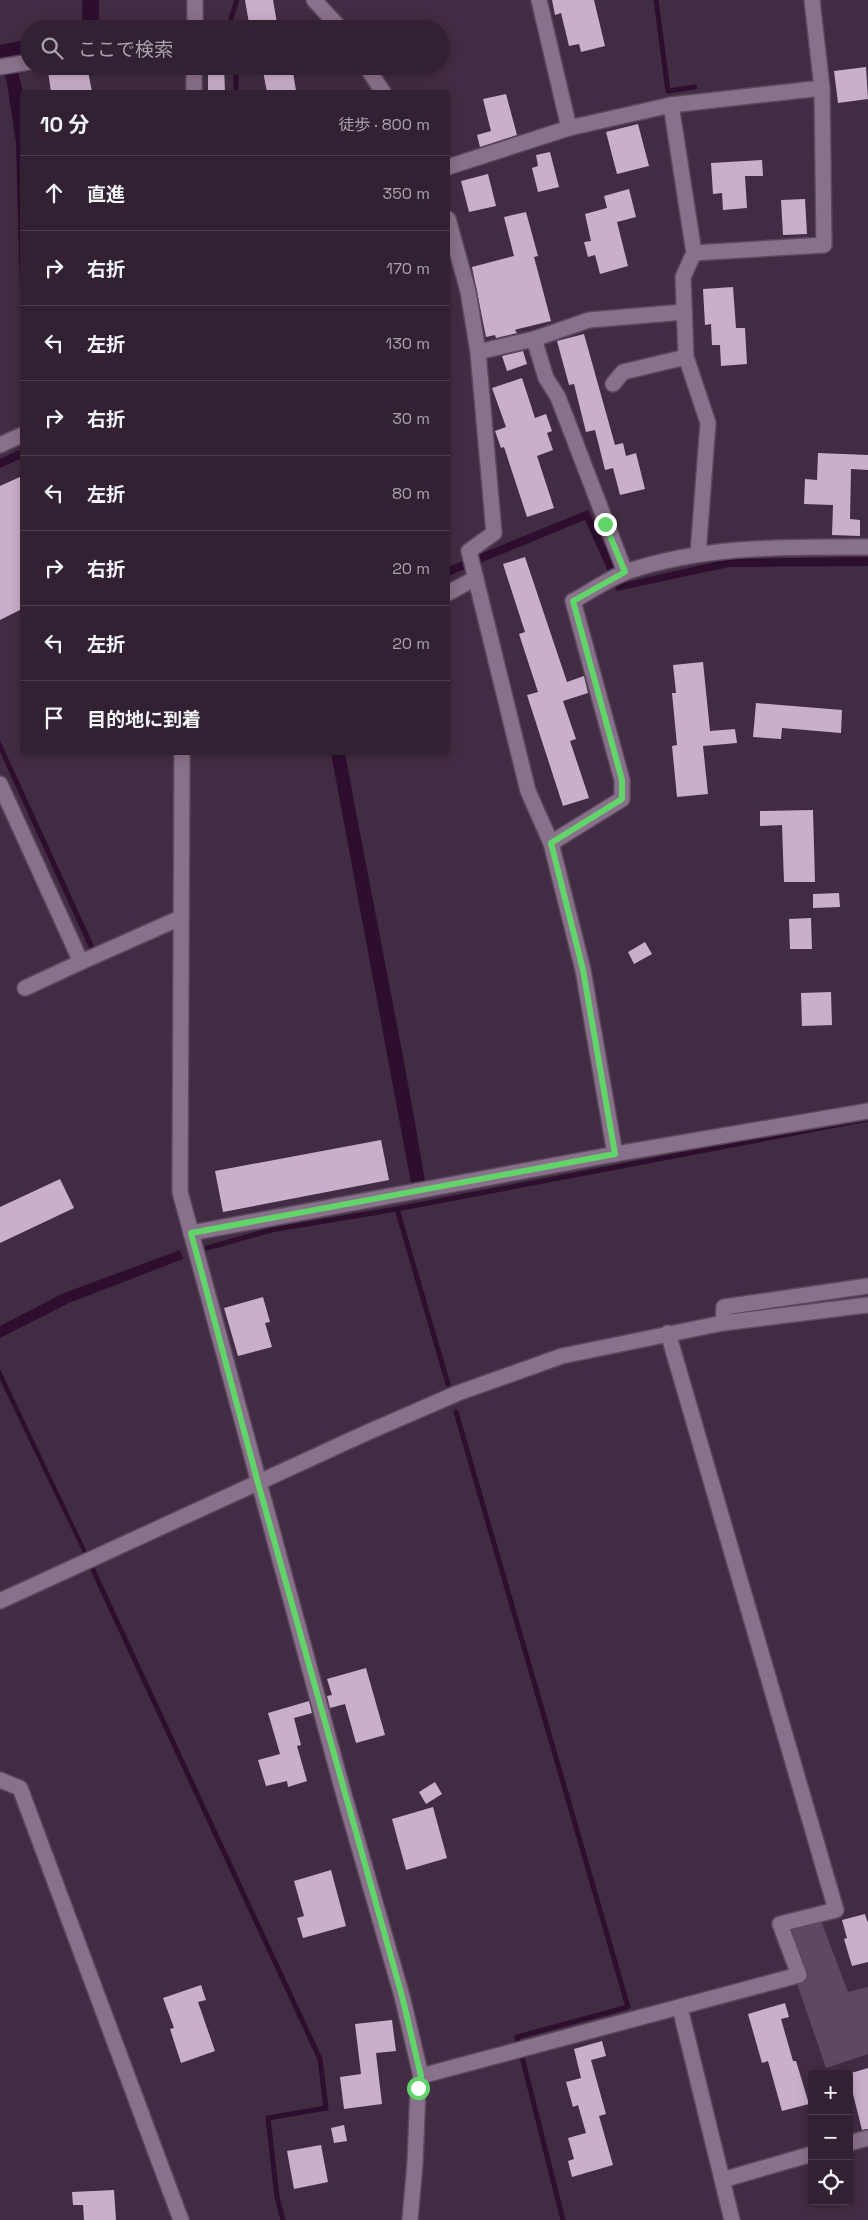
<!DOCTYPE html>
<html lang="ja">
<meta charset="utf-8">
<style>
:root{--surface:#322132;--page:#3d2e3e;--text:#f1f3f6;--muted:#a8a3ac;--line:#4d3e4d}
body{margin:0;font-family:"Space Grotesk","Noto Sans JP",sans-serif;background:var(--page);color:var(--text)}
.controls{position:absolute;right:15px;bottom:15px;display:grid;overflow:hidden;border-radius:5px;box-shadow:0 2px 12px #0003}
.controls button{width:45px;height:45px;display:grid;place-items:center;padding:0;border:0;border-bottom:1px solid var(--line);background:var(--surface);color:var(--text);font:25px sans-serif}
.stop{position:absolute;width:15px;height:15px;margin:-11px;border:4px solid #61d46a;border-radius:50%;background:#fff}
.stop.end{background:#61d46a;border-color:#fff;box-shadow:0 1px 5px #0008}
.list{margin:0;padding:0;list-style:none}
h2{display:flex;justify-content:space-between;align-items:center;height:65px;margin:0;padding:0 20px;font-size:21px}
h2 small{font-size:16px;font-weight:400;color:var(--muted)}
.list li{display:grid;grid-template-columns:32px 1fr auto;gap:15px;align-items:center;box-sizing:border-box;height:75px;padding:0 20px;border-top:1px solid var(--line)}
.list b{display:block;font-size:19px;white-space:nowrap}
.list em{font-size:16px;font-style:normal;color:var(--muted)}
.icon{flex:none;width:28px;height:28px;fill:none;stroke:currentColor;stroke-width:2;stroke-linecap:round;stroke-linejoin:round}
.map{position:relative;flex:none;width:868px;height:2220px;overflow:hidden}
.search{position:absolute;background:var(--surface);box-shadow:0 2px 12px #0003;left:20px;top:20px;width:430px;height:55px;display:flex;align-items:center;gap:12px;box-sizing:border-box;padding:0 18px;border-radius:28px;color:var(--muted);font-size:19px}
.panel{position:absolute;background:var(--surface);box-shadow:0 2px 12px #0003;left:20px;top:90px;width:430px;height:665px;border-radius:5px}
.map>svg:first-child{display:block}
.green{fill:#614862}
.water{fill:#2d0e2f}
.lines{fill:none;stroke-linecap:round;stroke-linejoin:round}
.stream{stroke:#2d0e2f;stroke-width:5}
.building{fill:#caafcb}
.minor-casing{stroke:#5b485c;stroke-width:18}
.minor{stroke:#8a718b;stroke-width:15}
.route{stroke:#61d46a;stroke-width:6}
</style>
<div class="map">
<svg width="868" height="2220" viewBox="0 0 868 2220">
<rect width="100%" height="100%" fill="#422c43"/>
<path class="green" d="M817 1910 848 1992 868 1987V2054L826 2068 775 1919Z"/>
<g class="water">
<path d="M82 0H99V29H76L82 24Z"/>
<path d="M29 39V52L14 56 23 92 22 366 16 143 7 83 0 58V45Z"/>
<path d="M22 449V458L0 468V459Z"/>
<path d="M588 510 623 583 728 559 868 557V566L729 567 617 591 585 520 448 576V567Z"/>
<path d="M0 740 95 948 90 950 0 752Z"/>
<path d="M331 753H345C371 895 401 1037 425 1181L411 1183Z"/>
<path d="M180 1250 183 1259 69 1303 0 1338V1326L64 1293Z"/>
<path d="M0 1369 87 1552 83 1553 0 1380Z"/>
</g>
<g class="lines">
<g class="stream">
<path d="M656 0 668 91 695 87"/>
<path d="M232 29 231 18 237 0"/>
<path d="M236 66V92"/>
<path d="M397 1209 448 1384"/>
<path d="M207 1248 271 1230 397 1209 868 1119"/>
<path d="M456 1412 628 2007 517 2037 563 2220"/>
<path d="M93 1570 320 2059 326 2108 268 2118 277 2197 283 2220"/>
</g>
</g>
<g class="building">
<path d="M245 0H273L278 29H250Z"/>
<path d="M552 0H594L605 46 581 52 579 44 569 46 561 13 555 15Z"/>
<path d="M76 66H87L92 92H51L48 71Z"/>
<path d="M208 66H224L225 92H208Z"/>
<path d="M262 66H292L296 91 267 92Z"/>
<path d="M866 67 868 99 838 103 834 71Z"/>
<path d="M506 94 517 135 480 147 477 135 491 131 483 99Z"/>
<path d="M638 124 649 166 617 174 606 132Z"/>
<path d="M550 152 559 187 538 192 532 168 538 166 536 155Z"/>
<path d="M762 160 763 176H745L747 208 723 210 722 193 713 194 711 163Z"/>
<path d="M488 174 496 206 469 212 461 181Z"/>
<path d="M629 189 636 217 617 222 628 266 600 274 595 255 588 257 584 242 591 241 585 214 607 208 604 196Z"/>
<path d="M805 199 807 234 783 235 781 200Z"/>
<path d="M526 212 538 256 534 257 551 321 518 329 515 330 517 333 496 338 495 335 486 337 472 267 514 256 504 217Z"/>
<path d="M733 287 736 328H745L747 364 721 366 720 345H712L711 324 705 325 703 289Z"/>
<path d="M584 334 615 445 623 443 626 456 636 453 645 489 620 495 613 468 605 470 595 430 586 432 574 384 569 385 557 341Z"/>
<path d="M523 351 527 364 507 371 502 356Z"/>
<path d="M522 378 535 418 546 414 552 431 547 433 553 450 537 456 554 508 527 517 504 447 501 448 495 431 506 427 492 388Z"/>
<path d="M818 453 868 455V470L851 469 850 519 860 520V536L832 535 833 505 804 504 805 479 817 480Z"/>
<path d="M22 476V609L0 620V486Z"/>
<path d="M525 557 567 682 584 676 588 693 563 701 576 739 570 741 589 798 563 806 527 695 538 692 519 634 525 632 503 564Z"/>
<path d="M703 662 710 731 735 729 737 743 703 746 708 794 677 797 672 746 677 745 672 693H676L673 665Z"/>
<path d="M756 703 842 710 841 733 782 728 781 739 753 737Z"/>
<path d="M813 810 815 882H784L782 825 760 826V811Z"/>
<path d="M839 893 840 907 813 908V894Z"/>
<path d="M811 918 812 949H790L789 919Z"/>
<path d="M645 942 652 954 634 964 628 952Z"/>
<path d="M831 992 832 1025 802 1026 801 993Z"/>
<path d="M381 1140 389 1180 223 1212 215 1171Z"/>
<path d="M60 1179 74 1208 0 1243V1207Z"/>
<path d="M263 1297 270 1322 265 1323 272 1347 238 1356 224 1308Z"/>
<path d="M366 1668 385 1735 356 1743 345 1704 330 1708 327 1696 332 1695 327 1679Z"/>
<path d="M309 1701 312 1713 294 1718 301 1745 297 1746 307 1781 288 1787 287 1781 266 1786 258 1760 280 1754 268 1713Z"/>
<path d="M435 1782 442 1794 426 1804 419 1792Z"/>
<path d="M433 1807 447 1858 406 1870 392 1819Z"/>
<path d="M331 1870 346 1926 303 1938 297 1918 304 1916 294 1881Z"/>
<path d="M865 1914 868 1923V1962L852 1966 844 1939 847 1938 842 1920Z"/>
<path d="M201 1985 206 2000 198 2002 215 2051 181 2063 170 2029 174 2028 163 1998Z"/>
<path d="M785 2003 789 2017 781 2019 793 2061H796L809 2104 782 2111 768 2061 762 2063 748 2014Z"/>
<path d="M392 2020 396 2051 376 2053 382 2104 344 2109 340 2077 361 2074 355 2024Z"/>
<path d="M602 2041 606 2056 591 2060 606 2114 599 2116 613 2165 572 2177 568 2161 574 2159 568 2138 586 2133 578 2105 573 2107 566 2082 581 2078 574 2049Z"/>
<path d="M868 2068V2129L862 2130 848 2074Z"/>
<path d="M344 2125 347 2141 334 2143 331 2128Z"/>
<path d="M321 2145 328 2182 294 2189 287 2151Z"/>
<path d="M114 2190 116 2220H84L83 2205H73L72 2192Z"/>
</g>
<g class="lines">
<g class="minor-casing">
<g id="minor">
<path d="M195 0V29"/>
<path d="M314 0 341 29"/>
<path d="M539 0 569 128"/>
<path d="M366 66 383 92"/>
<path d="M0 67 29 62"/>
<path d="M194 92V66"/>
<path d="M671 105 694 253 683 277 686 357 708 423 698 554"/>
<path d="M448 167 569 128 671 105 822 88 812 0"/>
<path d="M448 219 468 291 478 352 494 533 469 551 528 791 551 843 583 970 615 1154"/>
<path d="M694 253 824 245 822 88"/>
<path d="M534 339 546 378 558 397 625 572"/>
<path d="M478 352 534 339 589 320 684 312"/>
<path d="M613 384 623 372 686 357"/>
<path d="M0 445 22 435"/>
<path d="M448 593 476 578"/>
<path d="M182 752 180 1192 344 1795 402 1996 421 2076 418 2088 415 2163 410 2220"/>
<path d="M0 784 81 962 180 918"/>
<path d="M551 843 622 799V780L573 601C590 592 608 579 626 572 704 545 787 547 868 547"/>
<path d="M25 988 81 962"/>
<path d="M191 1233 615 1154 868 1111"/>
<path d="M723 1323 724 1307 868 1286"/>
<path d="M0 1601 366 1433 458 1393 562 1356 723 1323 868 1305"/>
<path d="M0 1780 20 1788 181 2220"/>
<path d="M680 2008 732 2220"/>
<path d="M421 2076 799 1975 780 1924 836 1910 668 1333"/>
<path d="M849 2143 868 2138"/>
<path d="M722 2180 812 2154"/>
</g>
</g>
<use href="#minor" class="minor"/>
</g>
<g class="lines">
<path class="route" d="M418 2088 421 2076 402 1996 258 1483 191 1233 615 1154 583 970 551 843 622 799V780L573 601 625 572 605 524"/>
</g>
</svg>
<div class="controls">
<button>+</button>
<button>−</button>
<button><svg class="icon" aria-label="locate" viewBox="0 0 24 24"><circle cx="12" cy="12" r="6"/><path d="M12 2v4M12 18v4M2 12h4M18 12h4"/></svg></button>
</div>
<div class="stop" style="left:418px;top:2088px"></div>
<div class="stop end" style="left:605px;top:524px"></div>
<div class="search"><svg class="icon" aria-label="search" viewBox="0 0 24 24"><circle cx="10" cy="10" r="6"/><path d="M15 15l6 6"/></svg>ここで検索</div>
<section class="panel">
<h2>10 分<small>徒歩 · 800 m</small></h2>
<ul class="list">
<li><svg class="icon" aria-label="ahead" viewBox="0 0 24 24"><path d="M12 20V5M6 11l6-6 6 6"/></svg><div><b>直進</b></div><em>350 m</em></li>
<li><svg class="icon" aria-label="right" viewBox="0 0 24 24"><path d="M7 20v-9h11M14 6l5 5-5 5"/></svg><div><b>右折</b></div><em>170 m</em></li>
<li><svg class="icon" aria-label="left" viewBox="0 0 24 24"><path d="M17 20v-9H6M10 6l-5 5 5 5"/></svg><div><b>左折</b></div><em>130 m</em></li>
<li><svg class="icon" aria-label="right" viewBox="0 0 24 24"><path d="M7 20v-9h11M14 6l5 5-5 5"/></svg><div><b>右折</b></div><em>30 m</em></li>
<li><svg class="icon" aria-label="left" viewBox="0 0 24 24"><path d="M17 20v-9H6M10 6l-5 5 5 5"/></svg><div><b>左折</b></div><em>80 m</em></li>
<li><svg class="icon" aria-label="right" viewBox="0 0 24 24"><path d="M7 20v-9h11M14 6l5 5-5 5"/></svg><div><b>右折</b></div><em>20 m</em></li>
<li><svg class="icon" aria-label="left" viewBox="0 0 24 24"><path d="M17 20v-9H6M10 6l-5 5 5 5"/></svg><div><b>左折</b></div><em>20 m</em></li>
<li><svg class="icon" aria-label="arrive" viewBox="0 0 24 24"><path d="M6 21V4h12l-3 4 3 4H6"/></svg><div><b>目的地に到着</b></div></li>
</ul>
</section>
</div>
